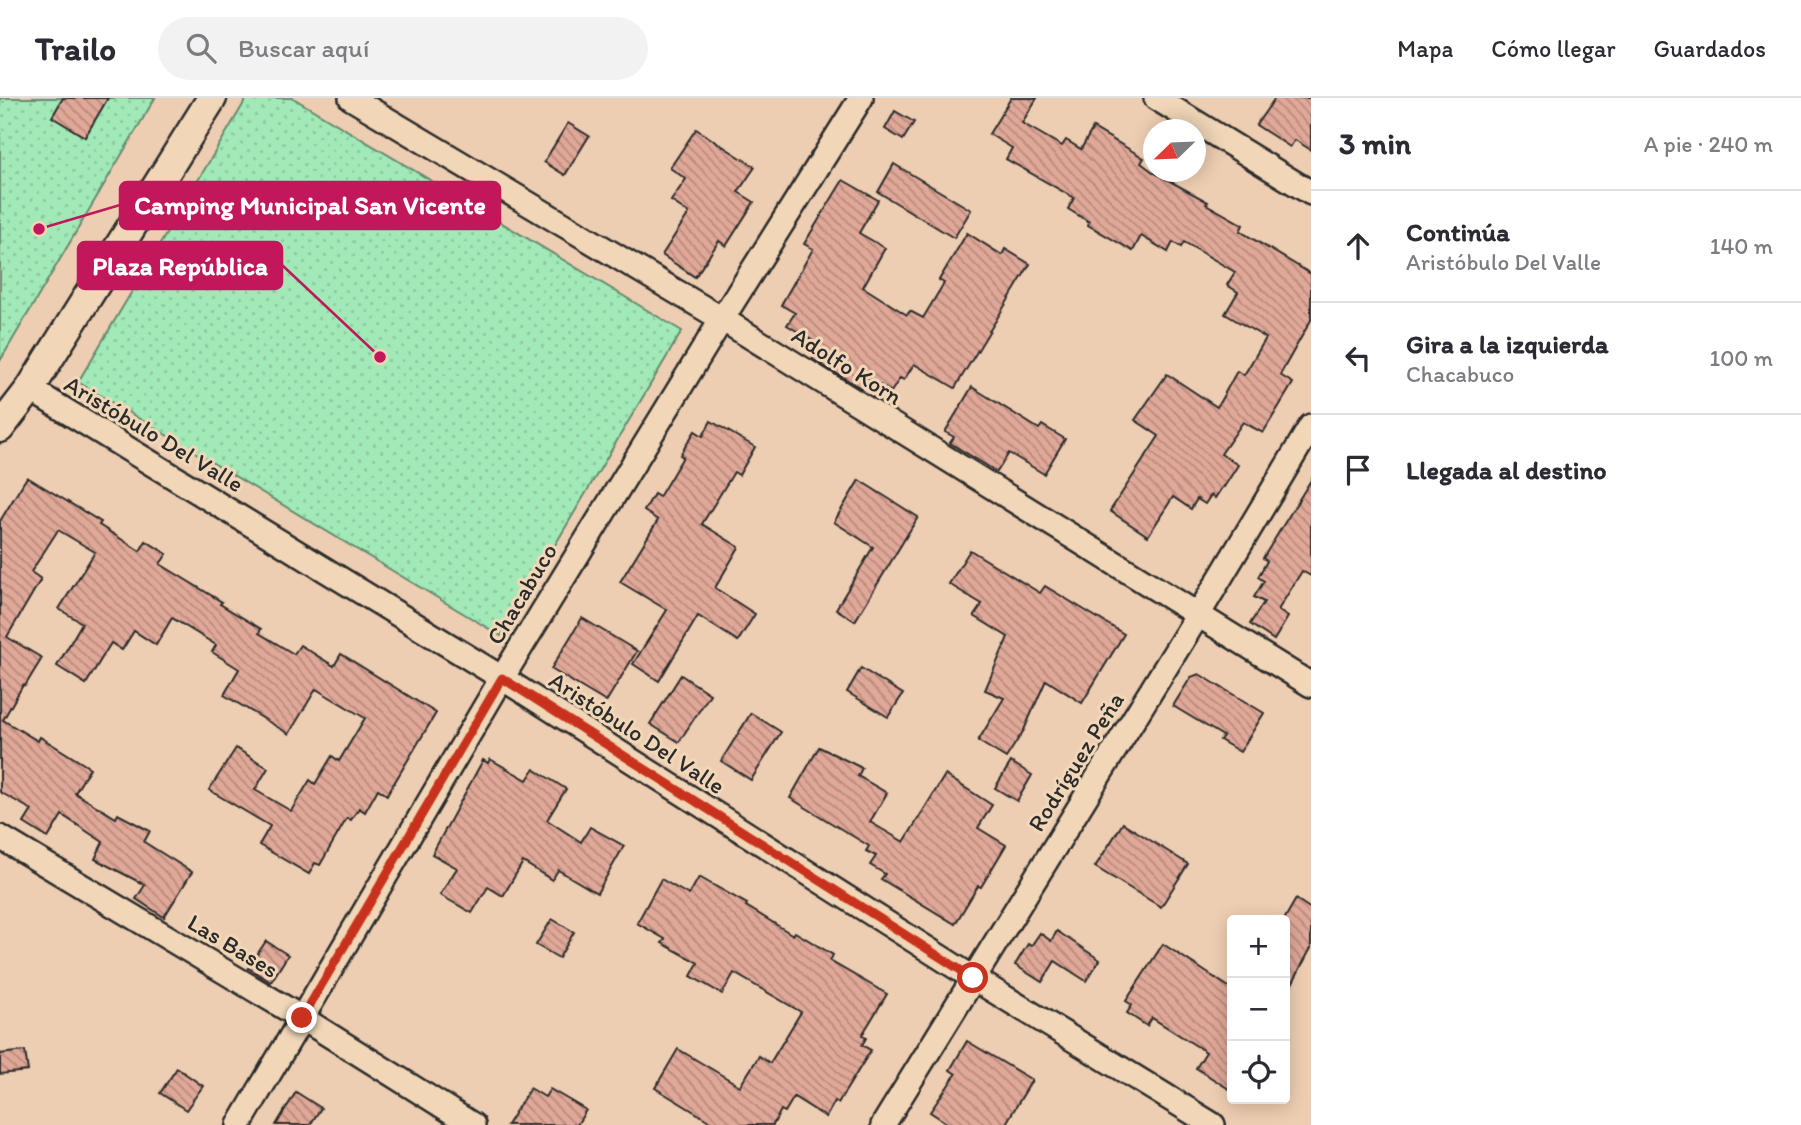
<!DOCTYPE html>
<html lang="es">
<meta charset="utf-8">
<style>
:root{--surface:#fff;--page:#f2f2f3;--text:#2b2b33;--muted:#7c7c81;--line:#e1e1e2}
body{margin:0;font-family:Itim,sans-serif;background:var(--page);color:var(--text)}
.controls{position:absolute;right:21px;bottom:21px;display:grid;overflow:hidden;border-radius:7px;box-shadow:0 4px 18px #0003}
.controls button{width:63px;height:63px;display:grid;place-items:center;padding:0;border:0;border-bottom:2px solid var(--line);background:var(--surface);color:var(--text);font:35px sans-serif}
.compass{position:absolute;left:1143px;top:21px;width:63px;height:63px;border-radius:50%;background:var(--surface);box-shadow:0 4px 18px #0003;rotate:247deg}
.stop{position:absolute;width:21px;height:21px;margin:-16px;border:5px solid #c8321e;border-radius:50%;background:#fff}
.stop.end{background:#c8321e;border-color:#fff;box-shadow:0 2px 7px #0008}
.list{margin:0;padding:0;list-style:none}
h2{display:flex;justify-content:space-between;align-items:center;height:91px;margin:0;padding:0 28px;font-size:30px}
h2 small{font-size:23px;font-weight:400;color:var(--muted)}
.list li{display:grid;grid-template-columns:46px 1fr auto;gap:21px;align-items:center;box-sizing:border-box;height:112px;padding:0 28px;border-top:2px solid var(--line)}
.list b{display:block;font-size:26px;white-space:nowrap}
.list p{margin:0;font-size:23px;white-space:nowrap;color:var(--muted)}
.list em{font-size:23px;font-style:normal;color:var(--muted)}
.icon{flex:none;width:38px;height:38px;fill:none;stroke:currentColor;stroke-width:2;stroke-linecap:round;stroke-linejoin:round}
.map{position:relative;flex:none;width:1311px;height:1027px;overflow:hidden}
header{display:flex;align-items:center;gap:42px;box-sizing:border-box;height:98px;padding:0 35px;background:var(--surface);border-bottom:2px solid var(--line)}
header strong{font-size:33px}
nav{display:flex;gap:38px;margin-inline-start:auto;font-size:24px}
.search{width:490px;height:63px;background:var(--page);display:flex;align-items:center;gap:18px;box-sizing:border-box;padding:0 24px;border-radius:38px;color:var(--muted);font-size:26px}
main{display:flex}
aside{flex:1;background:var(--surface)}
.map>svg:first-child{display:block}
.green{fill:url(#green-dots);stroke:#668a70;stroke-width:2}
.building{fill:url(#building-back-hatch);stroke:#2b2b2b;stroke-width:2}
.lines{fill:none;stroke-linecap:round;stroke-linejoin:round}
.minor-casing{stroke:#2b2b2b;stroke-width:28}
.tertiary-casing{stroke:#2b2b2b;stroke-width:33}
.minor{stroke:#f1d7b8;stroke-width:23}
.tertiary{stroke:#f1d7b8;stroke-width:28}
.route{stroke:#c8321e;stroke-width:9}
.labels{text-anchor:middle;stroke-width:6;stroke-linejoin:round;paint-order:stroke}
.street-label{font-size:24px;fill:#2b2b2b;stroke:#f1d7b8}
.leader{fill:none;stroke:#c2185b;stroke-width:2.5}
.callout-dot{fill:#c2185b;stroke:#f1d7b8;stroke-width:2.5}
.callout{fill:#c2185b;stroke:#c2185b;stroke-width:2.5}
.callout-label{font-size:26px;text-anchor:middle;font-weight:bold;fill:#fff}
</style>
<header>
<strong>Trailo</strong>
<div class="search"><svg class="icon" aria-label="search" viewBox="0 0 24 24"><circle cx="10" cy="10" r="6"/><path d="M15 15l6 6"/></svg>Buscar aquí</div>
<nav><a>Mapa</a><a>Cómo llegar</a><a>Guardados</a></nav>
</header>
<main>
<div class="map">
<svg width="1311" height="1027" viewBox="0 0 1311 1027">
<defs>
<pattern id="green-dots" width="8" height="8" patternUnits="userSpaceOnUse" patternTransform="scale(1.75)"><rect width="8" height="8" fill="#a1e9b6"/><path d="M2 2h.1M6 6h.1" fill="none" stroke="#8bc89d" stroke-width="1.8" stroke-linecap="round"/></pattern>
<pattern id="building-back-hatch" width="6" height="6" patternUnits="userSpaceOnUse" patternTransform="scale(1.75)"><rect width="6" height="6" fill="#e0a898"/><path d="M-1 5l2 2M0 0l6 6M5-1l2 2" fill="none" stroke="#b6897c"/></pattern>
</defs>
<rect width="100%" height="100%" fill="#eeceb2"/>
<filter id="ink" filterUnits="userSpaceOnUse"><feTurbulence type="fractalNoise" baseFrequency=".0143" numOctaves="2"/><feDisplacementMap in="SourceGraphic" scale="14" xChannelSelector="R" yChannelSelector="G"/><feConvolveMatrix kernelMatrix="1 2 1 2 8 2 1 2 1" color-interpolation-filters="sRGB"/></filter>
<g filter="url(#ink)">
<g class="green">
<path d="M0 0H155L0 263Z"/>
<path d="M247 0H293L682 233 501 538 78 284Z"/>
</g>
<g class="building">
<path d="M63 0H108L85 39 52 19Z"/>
<path d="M1011 0H1037L1022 25 1062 48 1066 42 1081 51 1093 30 1144 60 1141 65 1153 74 1208 104 1206 106 1243 127 1240 133 1311 176V222L1280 277 1293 285 1263 335 1243 324 1221 356 1238 367 1224 389 1223 388 1215 400 1211 397 1205 406 1197 401 1191 411 1173 399 1148 438 1110 413 1159 338 1135 322 1167 276 1217 309 1237 273 1244 277 1266 240 1225 216 1238 194 1227 187 1235 174 1184 144 1181 149 1173 144 1168 154 1141 138 1133 153 1088 127 1089 124 1068 111 1074 100 1006 61 1012 50 989 36Z"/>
<path d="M1275 0H1311V52L1295 42 1290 49 1256 27Z"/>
<path d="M895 13 914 24 903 42 885 31Z"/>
<path d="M568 25 589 38 565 77 544 64Z"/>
<path d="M696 31 755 69 738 94 754 104 726 148 719 143 695 179 662 157 689 115 671 103 686 81 670 70Z"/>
<path d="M894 66 971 112 954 140 878 94Z"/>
<path d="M843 82 878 102 859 135 885 150 863 189 907 217 910 213 923 220 944 185 939 182 967 135 1002 157 1005 151 1030 166 955 290 914 266 904 282 900 280 891 294 867 279 861 290 812 261 820 247 787 227 795 215 781 207 813 151 804 146Z"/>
<path d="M972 289 1039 331 1042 327 1065 341 1044 376 1009 355 997 374 950 345 954 339 945 334Z"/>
<path d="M711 323 755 349 739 377 734 374 702 426 739 449 715 490 755 516 738 543 698 518 659 583 633 566 667 512 620 484 658 422 644 413 654 396 659 399 683 359 680 357 695 333 703 338Z"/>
<path d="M27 379 101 424 99 427 140 453 146 443 167 456 160 466 222 504 220 506 261 531 259 535 294 556 300 547 334 568 341 556 436 615 387 697 378 691 365 714 359 710 351 722 347 720 320 767 315 765 309 776 259 747 270 728 209 692 236 650 268 670 255 692 291 713 310 682 315 686 332 658 339 663 365 620 316 591 289 636 224 597 239 571 212 554 216 547 172 520 156 547 134 533 122 552 111 545 86 586 57 568 82 525 59 511 95 454 58 432 31 474 41 481 7 539 42 560 25 588 23 587 3 622 38 643 40 639 90 670 75 695 116 720 118 716 150 733 144 744 192 774 164 819 136 801 145 787 95 761 103 744 62 717 48 740 24 725 32 712 0 694V423Z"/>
<path d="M859 382 918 419 855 523 836 511 873 449 834 424Z"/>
<path d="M1311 382V478L1302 473 1278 512 1288 519 1274 542 1250 526 1264 504 1254 499 1264 483 1258 479 1267 463 1263 460Z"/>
<path d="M970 452 1040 495 1045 488 1124 536 1082 605 1046 582 1024 632 1006 660 978 643 1004 600 985 592 1008 539 974 518 982 506 949 486Z"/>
<path d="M582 520 637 553 606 604 551 571Z"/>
<path d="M861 570 903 596 888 619 847 594Z"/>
<path d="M1199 576 1264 615 1240 654 1220 642 1223 638 1173 608 1191 579Z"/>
<path d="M681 577 710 596 679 644 650 626Z"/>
<path d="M751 615 781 634 751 682 721 663Z"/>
<path d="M819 649 862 670 858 678 887 695 870 724 904 744 945 677 992 707 978 730 1006 747 981 789 978 788 955 826 881 781 885 776 870 767 876 758 866 753 869 748 790 700Z"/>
<path d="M490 661 527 682 534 671 566 691 547 722 581 744 590 729 624 748 597 795 558 772 552 782 523 764 503 798 488 789 472 815 440 797 457 770 432 756 483 662 488 665Z"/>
<path d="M1011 664 1032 677 1017 703 995 690Z"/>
<path d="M1123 725 1188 766 1161 809 1095 769Z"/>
<path d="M699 779 747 806 746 808 793 837 795 834 833 857 830 863 887 896 862 937 866 940 862 947 871 952 838 1005 835 1003 826 1019 794 999 785 1014 781 1012 773 1027H716L655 990 678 951 740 988 759 958 770 965 801 914 734 875 722 896 691 878 698 865 662 845 665 841 637 825 661 781 689 797Z"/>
<path d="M1296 801 1311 811V850L1285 899V820Z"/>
<path d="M552 821 574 834 559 860 536 847Z"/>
<path d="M1057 833 1100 862 1086 883 1055 863 1042 884 1015 867 1028 846 1031 848 1040 835 1051 843Z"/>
<path d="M266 843 288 857 271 884 248 870Z"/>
<path d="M1163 846 1232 891V993L1196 970 1206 954 1152 920 1147 928 1127 915 1132 907 1126 903Z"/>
<path d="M967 943 1032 982 1005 1027H950L930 1014 956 976 950 972Z"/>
<path d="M25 953 28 973 0 976V956Z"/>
<path d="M177 970 203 988 186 1012 160 995Z"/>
<path d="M530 990 545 999 550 991 586 1012 577 1027H507Z"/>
<path d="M296 994 321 1010 310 1027H276Z"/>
</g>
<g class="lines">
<g class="minor-casing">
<g id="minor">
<path d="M351 0 722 221 1311 587"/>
<path d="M1156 0 1311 95"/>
<path d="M30 291 502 580 973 880 1213 1027"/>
<path d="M0 739 302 920 473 1027"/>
<path d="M239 1027 502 580 722 221 861 0"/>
<path d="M883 1027 1198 517 1311 328"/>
</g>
</g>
<g class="tertiary-casing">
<path id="tertiary" d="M0 330 30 291 212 0"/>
</g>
<use href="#minor" class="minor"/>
<use href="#tertiary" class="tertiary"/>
</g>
</g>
<g class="lines" filter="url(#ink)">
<path class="route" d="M302 920 502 580 973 880"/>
</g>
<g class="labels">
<g class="street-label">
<text transform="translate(847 268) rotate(32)" y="8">Adolfo Korn</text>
<text transform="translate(154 336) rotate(31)" y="8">Aristóbulo Del Valle</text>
<text transform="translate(522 496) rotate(-59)" y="8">Chacabuco</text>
<text transform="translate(637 635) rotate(33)" y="8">Aristóbulo Del Valle</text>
<text transform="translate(1076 664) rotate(-58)" y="8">Rodríguez Peña</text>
<text transform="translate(233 848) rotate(31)" y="8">Las Bases</text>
</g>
</g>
<path class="leader" d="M39 131L120 107M380 259L282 167"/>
<g class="callout-dot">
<circle cx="39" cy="131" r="7"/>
<circle cx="380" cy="259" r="7"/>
</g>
<g class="callout">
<rect x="120" y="84" width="380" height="47" rx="7"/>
<rect x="78" y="144" width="204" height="47" rx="7"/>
</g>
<g class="callout-label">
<text x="310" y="116">Camping Municipal San Vicente</text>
<text x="180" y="177">Plaza República</text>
</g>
</svg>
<div class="controls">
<button>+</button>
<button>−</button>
<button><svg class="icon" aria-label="locate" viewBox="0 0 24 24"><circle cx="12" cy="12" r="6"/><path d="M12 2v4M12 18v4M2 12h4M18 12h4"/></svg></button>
</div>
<svg class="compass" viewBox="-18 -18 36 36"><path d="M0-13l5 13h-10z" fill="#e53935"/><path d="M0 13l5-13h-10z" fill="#7c7c81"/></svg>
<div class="stop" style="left:973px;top:880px"></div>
<div class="stop end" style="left:302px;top:920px"></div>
</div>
<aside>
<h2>3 min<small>A pie · 240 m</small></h2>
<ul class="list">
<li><svg class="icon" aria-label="ahead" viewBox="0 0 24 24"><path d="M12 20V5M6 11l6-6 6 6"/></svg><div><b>Continúa</b><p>Aristóbulo Del Valle</p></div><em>140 m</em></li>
<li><svg class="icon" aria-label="left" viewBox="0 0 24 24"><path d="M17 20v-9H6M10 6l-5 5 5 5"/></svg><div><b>Gira a la izquierda</b><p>Chacabuco</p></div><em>100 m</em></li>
<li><svg class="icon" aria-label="arrive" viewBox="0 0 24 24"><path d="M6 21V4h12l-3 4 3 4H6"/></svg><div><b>Llegada al destino</b></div></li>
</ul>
</aside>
</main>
